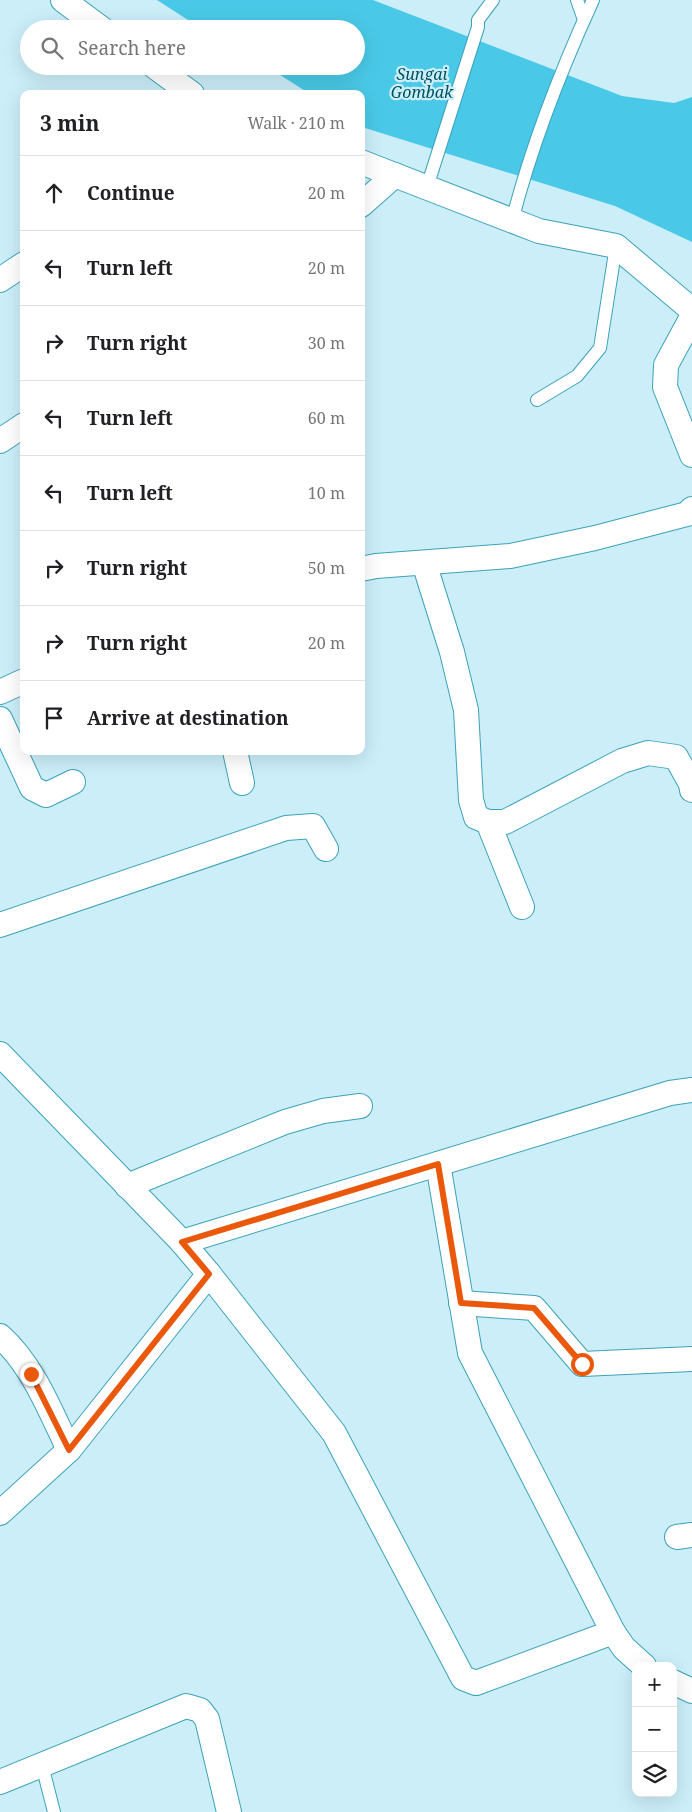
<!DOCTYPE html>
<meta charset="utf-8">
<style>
:root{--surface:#fff;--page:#f2f2f2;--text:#202124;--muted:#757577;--line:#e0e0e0}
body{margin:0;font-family:"Noto Serif",serif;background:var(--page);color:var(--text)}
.controls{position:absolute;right:15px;bottom:15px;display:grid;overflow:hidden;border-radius:10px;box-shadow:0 5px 20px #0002}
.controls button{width:45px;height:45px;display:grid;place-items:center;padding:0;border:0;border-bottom:1px solid var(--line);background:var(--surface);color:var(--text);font:25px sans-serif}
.stop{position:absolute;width:15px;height:15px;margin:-11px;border:4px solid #ea580c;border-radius:50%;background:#fff}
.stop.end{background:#ea580c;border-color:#fff;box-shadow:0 1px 5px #0008}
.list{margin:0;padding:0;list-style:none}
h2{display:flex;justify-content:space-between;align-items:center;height:65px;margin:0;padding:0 20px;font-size:21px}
h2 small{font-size:16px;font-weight:400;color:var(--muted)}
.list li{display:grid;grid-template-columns:32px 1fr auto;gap:15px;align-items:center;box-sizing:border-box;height:75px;padding:0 20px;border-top:1px solid var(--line)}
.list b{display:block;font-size:19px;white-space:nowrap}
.list em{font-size:16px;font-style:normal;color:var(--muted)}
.icon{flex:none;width:28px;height:28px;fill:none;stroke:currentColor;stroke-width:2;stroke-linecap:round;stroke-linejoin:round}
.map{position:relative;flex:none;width:692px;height:1812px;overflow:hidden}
.search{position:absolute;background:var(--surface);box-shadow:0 5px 20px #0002;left:20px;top:20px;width:345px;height:55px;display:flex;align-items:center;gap:12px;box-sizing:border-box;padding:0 18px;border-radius:28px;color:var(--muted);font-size:19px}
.panel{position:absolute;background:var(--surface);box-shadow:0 5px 20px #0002;left:20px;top:90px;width:345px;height:665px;border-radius:10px}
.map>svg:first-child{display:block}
.water{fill:#49c9e7}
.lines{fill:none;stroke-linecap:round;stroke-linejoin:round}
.service-casing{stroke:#3ca2ba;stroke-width:14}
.minor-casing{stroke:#3ca2ba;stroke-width:26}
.service{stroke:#fff;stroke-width:12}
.minor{stroke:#fff;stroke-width:24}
.route{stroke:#ea580c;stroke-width:6}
.labels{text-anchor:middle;stroke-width:4.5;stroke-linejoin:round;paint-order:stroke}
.water-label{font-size:16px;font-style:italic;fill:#015160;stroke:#cbeef8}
</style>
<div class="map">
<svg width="692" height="1812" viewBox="0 0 692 1812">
<rect width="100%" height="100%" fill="#cbeef8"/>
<path class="water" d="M157 0H373L622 96 674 103 692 97V242L615 206 365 128 361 125V94H310L266 66H356V29H202Z"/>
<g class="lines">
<g class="service-casing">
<g id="service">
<path d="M577 0 584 20"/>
<path d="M427 187 478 27V20L493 0"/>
<path d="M512 221C531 147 561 70 593 0"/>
<path d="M537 400 577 376 600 348 616 246"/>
<path d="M42 1765 54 1812"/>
</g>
</g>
<g class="minor-casing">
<g id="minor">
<path d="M63 0 102 29"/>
<path d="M154 66 192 94"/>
<path d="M361 162 539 231 616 246 692 310"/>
<path d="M361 205 395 175"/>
<path d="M0 280 24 264"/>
<path d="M692 317 666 365 665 387 692 455"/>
<path d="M0 441 24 425"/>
<path d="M424 563 452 652 466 710 471 800 476 817 488 822 522 907"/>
<path d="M361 569 376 566 510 556 595 538 687 514 692 509"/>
<path d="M0 692 24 681"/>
<path d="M0 719 32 788 46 795 73 782"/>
<path d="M235 751 242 783"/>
<path d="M488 822H505L622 761 648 753 676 757 691 784 692 790"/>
<path d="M0 925 286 828 313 826 326 849"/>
<path d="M0 1054 182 1242 209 1274 334 1433 463 1678 476 1683 613 1632"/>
<path d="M438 1164 470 1353 613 1632 624 1648 644 1666"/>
<path d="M127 1186 285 1122 323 1111 360 1106"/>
<path d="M182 1242 670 1093 692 1090"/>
<path d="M461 1303 534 1308 582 1364 692 1359"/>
<path d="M0 1336C32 1364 51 1412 69 1450"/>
<path d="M0 1513 69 1450 209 1274"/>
<path d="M677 1537 692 1535"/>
<path d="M673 1682 692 1691"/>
<path d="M0 1782 186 1706 200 1710 207 1719 229 1812"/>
</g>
</g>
<use href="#service" class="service"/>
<use href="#minor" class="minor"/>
</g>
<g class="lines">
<path class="route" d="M31 1374 69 1450 209 1274 182 1242 438 1164 461 1303 534 1308 582 1364"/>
</g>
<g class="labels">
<g class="water-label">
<text x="422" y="80">Sungai<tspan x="422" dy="18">Gombak</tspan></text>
</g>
</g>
</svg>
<div class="controls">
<button>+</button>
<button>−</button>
<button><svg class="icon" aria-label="layers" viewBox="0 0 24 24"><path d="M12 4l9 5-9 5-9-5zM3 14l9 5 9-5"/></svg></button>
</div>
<div class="stop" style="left:582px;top:1364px"></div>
<div class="stop end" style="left:31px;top:1374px"></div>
<div class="search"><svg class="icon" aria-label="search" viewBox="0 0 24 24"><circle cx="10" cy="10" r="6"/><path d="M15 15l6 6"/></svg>Search here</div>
<section class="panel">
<h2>3 min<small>Walk · 210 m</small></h2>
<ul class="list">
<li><svg class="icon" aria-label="ahead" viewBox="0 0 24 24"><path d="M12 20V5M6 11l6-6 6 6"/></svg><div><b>Continue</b></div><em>20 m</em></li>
<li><svg class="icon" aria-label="left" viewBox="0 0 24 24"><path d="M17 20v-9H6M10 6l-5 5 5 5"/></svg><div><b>Turn left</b></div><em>20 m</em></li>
<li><svg class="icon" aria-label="right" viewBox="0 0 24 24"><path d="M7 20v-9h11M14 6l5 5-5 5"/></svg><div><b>Turn right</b></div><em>30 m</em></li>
<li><svg class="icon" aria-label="left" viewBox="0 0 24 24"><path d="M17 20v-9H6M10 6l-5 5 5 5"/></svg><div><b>Turn left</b></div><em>60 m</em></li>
<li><svg class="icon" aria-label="left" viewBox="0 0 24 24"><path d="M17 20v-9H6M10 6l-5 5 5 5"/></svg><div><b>Turn left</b></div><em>10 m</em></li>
<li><svg class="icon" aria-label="right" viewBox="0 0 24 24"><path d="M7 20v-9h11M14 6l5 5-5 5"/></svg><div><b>Turn right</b></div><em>50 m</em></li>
<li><svg class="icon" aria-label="right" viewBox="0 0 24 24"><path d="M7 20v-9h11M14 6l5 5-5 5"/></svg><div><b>Turn right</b></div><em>20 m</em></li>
<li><svg class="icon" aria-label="arrive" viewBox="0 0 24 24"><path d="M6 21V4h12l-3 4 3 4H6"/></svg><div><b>Arrive at destination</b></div></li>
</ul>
</section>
</div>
